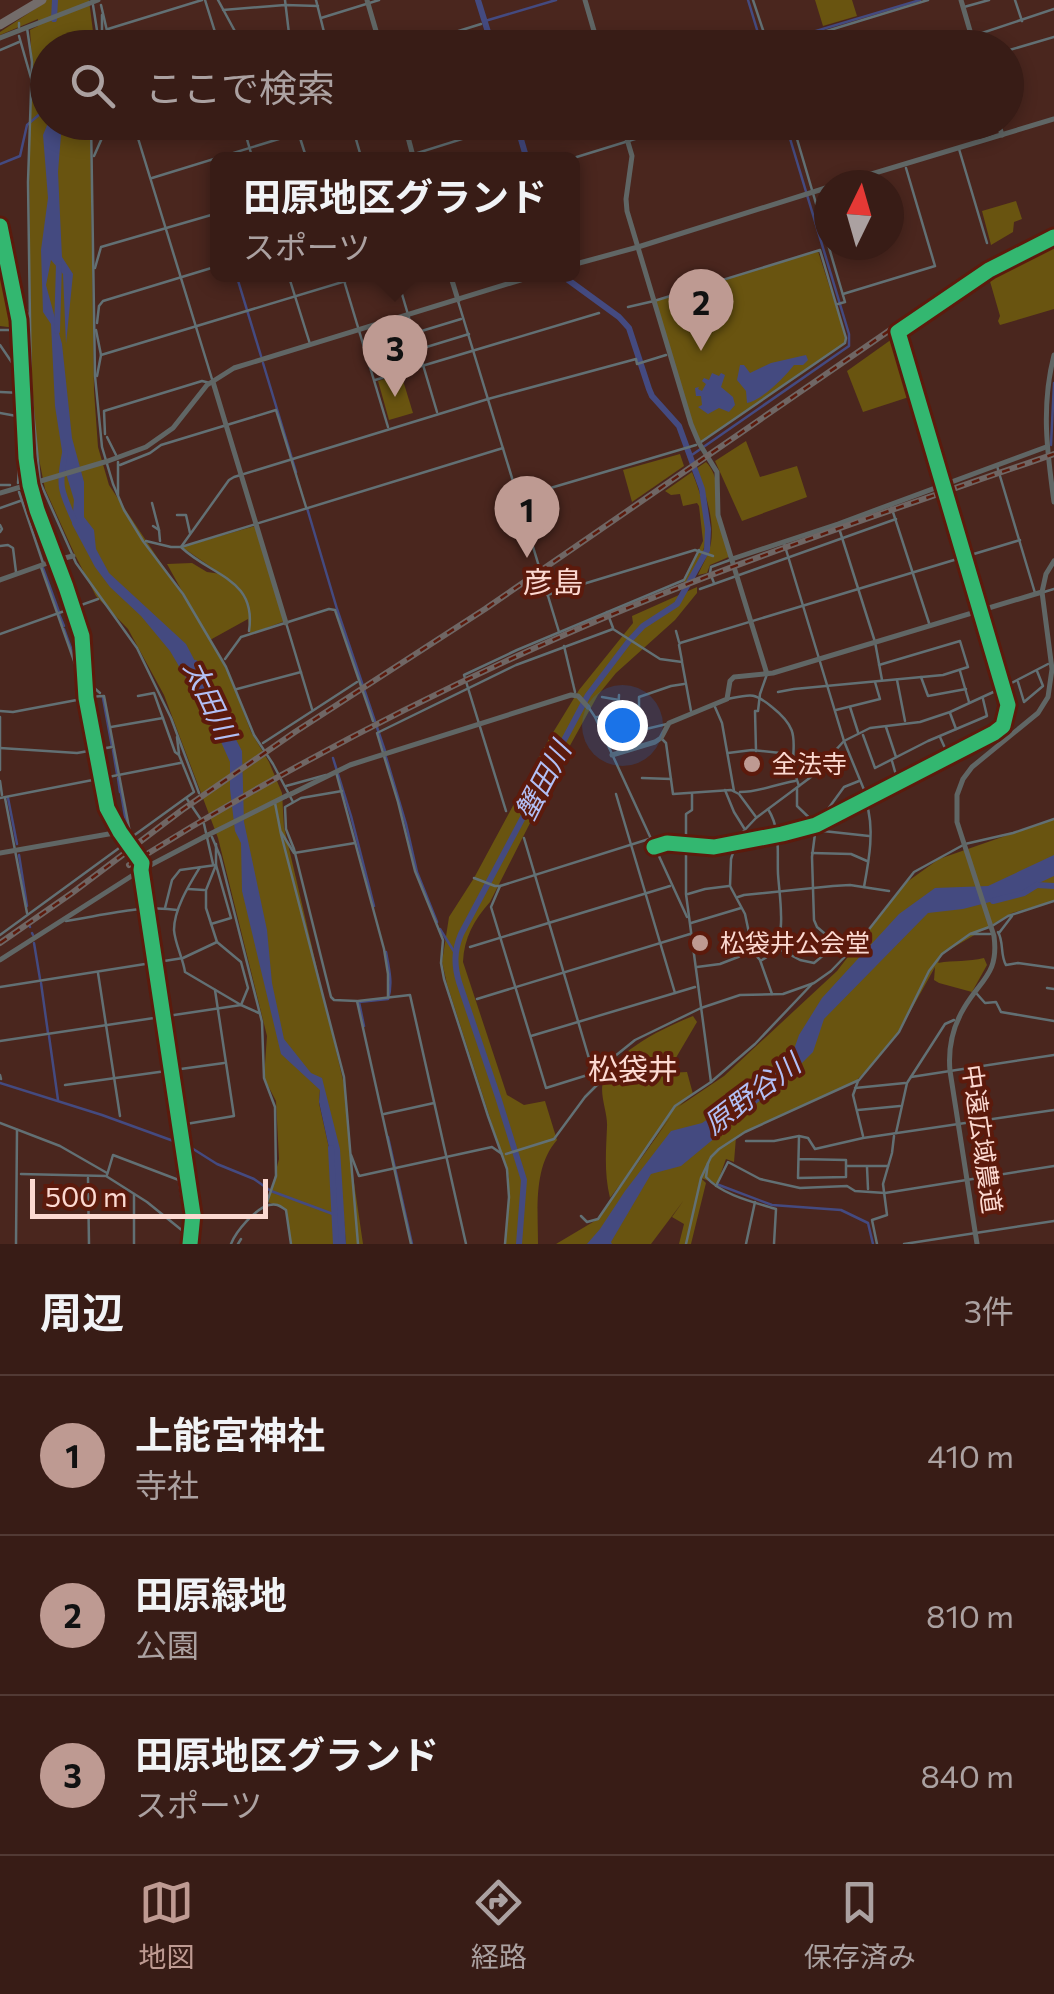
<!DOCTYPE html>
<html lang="ja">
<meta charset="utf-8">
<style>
:root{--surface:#381c16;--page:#432923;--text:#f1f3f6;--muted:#aba1a1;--line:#523a35;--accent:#be9a92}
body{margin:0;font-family:Commissioner,"Noto Sans JP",sans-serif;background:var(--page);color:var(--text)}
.compass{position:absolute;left:814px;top:170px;width:90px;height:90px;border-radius:50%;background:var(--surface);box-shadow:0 5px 15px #0003;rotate:5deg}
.scale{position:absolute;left:30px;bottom:25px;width:238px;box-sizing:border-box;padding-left:10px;border:5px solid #fcd9d1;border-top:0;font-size:28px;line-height:35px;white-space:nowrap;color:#fcd9d1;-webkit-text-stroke:8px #5c1a0c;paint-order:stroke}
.you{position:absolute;left:622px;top:725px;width:35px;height:35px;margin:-25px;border:8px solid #fff;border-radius:50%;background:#1a73e8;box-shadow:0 0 0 15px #1a73e833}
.badge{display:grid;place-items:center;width:65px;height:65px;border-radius:50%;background:var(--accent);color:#111;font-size:32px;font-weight:700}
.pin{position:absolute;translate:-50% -82px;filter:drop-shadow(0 2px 5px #0008)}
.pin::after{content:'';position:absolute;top:52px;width:35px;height:30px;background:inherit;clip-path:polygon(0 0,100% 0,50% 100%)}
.popup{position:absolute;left:210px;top:152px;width:370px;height:130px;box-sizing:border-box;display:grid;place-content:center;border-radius:15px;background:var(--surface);filter:drop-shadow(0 2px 8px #0005);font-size:32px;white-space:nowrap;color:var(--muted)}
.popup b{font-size:38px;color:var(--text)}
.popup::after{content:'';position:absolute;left:50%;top:100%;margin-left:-20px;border:20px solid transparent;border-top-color:var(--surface)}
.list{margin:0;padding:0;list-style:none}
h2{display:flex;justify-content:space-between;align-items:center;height:130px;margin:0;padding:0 40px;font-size:42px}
h2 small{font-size:32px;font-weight:400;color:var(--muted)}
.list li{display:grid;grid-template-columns:65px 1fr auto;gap:30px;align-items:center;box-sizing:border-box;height:160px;padding:0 40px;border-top:2px solid var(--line)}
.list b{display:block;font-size:38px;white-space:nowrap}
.list p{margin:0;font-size:32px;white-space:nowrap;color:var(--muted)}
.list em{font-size:32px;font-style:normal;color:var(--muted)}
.icon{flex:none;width:55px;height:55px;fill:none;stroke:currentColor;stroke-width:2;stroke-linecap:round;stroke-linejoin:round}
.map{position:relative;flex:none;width:1054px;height:1244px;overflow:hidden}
.search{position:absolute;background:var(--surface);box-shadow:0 5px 15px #0003;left:30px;right:30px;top:30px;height:110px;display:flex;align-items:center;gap:25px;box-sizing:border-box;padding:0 35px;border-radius:55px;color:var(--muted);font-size:38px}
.sheet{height:610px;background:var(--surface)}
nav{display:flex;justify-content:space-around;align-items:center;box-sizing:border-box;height:140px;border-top:2px solid var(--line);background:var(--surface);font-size:28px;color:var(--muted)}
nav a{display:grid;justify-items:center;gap:5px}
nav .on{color:var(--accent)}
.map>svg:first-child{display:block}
.green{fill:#695410}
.water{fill:#444a80}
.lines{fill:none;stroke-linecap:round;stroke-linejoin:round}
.stream{stroke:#444a80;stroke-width:2.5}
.river{stroke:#444a80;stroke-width:6}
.street{stroke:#627074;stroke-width:2.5}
.secondary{stroke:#606665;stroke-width:5}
.rail-casing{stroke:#6f6664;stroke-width:6}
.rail{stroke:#5c1a0c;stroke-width:2.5;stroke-dasharray:8;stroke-linecap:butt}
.secondary-bridge{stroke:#606665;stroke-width:5}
.highway-bridge{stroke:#736c6a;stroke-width:9}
.cycleway-casing{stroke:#5c1a0c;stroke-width:21}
.cycleway{stroke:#33b770;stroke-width:15}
.poi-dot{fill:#be9a92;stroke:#5c1a0c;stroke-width:4}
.labels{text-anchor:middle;stroke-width:8;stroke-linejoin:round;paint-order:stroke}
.poi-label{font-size:25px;fill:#fcd9d1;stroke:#5c1a0c;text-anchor:start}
.street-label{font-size:25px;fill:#fcd9d1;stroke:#5c1a0c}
.water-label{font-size:28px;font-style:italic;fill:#b2bff5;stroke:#5c1a0c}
.quarter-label{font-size:30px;fill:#fcd9d1;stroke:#5c1a0c}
</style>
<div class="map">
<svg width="1054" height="1244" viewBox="0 0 1054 1244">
<rect width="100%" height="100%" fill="#4a261e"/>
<g class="green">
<path d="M33 0H89L95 47 48 48V122L90 123 94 391 98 447 109 485 193 611 167 564 192 563 207 572 221 574 182 547 255 526 285 621 250 634 248 619 210 640 230 676 251 732 269 762 282 793 284 827 346 1093 351 1162 363 1244H346L342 1197 320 1090 319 1103 331 1157 336 1244H291L286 1210 268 1202 279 1159 276 1101 264 1078 267 1036 218 838 164 695 128 629 96 596 74 553 45 489 35 439 31 392 29 143 32 62 30 30 38 26V19L0 35V32L38 7Z"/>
<path d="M815 0H852L857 16 823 26Z"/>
<path d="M1016 201 1022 219 1014 222 1013 232 991 245 982 211Z"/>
<path d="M1054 239V309L1000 325 998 321 1000 316 987 271Z"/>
<path d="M818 251 846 338 845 343 699 443 654 301Z"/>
<path d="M5 267 16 321V328L0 326V268Z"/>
<path d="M892 339 909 397 863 412 847 371Z"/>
<path d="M401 374 413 413 389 420 378 381Z"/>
<path d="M746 441 760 477 797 466 807 497 742 521 715 461Z"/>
<path d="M680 454 684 466 632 502 623 470Z"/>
<path d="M706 462C722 479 714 497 719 516 722 530 727 543 731 556L710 565 707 573 698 575C702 565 709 554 711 543 715 518 704 491 697 468Z"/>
<path d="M692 472C708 510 715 551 685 584L684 581 703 541 699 506 697 503 683 506 680 494 671 495 665 491Z"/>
<path d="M697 587V593L675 620 616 673 598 695 562 760 490 902C474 920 464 938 463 962L507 1095 524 1105 545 1101 557 1140C533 1167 538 1210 538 1244H504L507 1226 509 1177 447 984 442 962 449 917 474 878 549 739 579 690 633 623 632 616Z"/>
<path d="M1054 819V901L1012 913 942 954 938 963C954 960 968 962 984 958L987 965 972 992 939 983 934 980 935 967 900 1030 885 1050 856 1081 736 1137 734 1162 726 1159 717 1184 701 1178 706 1183 691 1244H679L684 1224 672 1217 684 1200 651 1244H556L598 1219 672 1115 610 1198C604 1173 606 1151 607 1127 608 1112 598 1093 604 1079 617 1050 665 1027 693 1016L697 1022 667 1073 687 1072 693 1094 678 1107 724 1076 837 971 904 884 939 859Z"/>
</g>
<g class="water">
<path d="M48 123H62L58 172 62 257 73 274 66 344 63 274 51 260 46 285 62 344 72 438 84 482V517L94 530 96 549 109 573 186 644 242 751 244 822 267 930 272 983 284 1039 311 1073 322 1078 340 1149 346 1244H336L331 1157 319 1102 320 1090 281 1054 242 891 241 843 235 831 230 789V762L213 724 170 651 141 616 110 587 95 567 72 524 74 500 65 470 55 406 51 324 43 312 41 250 48 198 43 135Z"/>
<path d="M806 355 808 360 803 365H794C784 378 762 400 747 403L746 391 737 380 740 365H744L750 373 771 363Z"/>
<path d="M712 373 719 376 721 373 725 375 721 387 733 397 735 405 729 412 719 408 708 414 698 407 702 405 701 396H696L695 388 699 387 698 389 702 391 706 384 702 381 704 378 709 380Z"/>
<path d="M1054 855V876L1009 897 963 909 928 913 824 1019 813 1052 786 1079 681 1166 651 1174 611 1242 612 1244H587L600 1229 625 1191 671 1131 702 1123 783 1068 792 1055 799 1035 822 998 899 914 935 888 988 886Z"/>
</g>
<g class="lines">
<g class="stream">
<path d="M748 0 762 46"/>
<path d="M485 21 556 0"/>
<path d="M762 47 920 0"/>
<path d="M0 164 20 156 27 125 48 107"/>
<path d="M236 274 261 356"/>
<path d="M263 363 296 472"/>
<path d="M1051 445 1054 383"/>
<path d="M689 457 849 346V334L785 122"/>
<path d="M307 508 337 609 385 751"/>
<path d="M43 568 59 612"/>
<path d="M59 614 64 626"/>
<path d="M64 629 76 662"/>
<path d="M103 698 112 747"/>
<path d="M113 750 117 774"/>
<path d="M386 757 406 824 417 872 437 922"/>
<path d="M333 758 351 816 374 906"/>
<path d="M118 778 120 792"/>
<path d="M121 793 127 828"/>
<path d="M8 798 17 844"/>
<path d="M128 831 129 836"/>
<path d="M19 855 27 906"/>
<path d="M139 879 143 907"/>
<path d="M144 911 152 962"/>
<path d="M29 925 30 927"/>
<path d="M440 929 455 953"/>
<path d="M32 933 33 935"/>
<path d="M34 943 40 979"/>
<path d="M152 965 160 1016"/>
<path d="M41 983 48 1033"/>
<path d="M160 1019 168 1070"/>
<path d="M364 1026 359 1002 388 999C393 984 389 968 386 952"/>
<path d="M49 1036 58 1100"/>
<path d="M169 1073 180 1144 178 1176 187 1230 182 1244"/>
<path d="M0 1083 102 1115 190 1147 217 1164 254 1179 271 1191 333 1214"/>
<path d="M388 1137 412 1244"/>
<path d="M719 1185 772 1205 841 1210 868 1223 873 1244"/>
</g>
<g class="river">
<path d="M478 0 493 48"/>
<path d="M54 19 55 0"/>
<path d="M516 122 527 160"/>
<path d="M57 331 59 264"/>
<path d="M65 453C58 487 61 491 75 522"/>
<path d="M195 663 205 677 212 696"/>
<path d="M1037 885 1054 886"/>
<path d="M993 901 1024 893 1037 885"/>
<path d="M331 1148 336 1244"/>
<path d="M519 1244 524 1180 498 1097 459 982C454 965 454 951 461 934L588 695 629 641 643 626 677 604 707 550 708 529 702 489 679 426 652 396 649 389 629 328 619 317 560 274"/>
</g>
<g class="street">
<path d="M205 0 220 48"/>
<path d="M218 0 244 48"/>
<path d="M285 0 290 42"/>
<path d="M316 0 328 48"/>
<path d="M753 0 769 48"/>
<path d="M1015 0 1022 21"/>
<path d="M93 5 99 43"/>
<path d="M101 5 111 48"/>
<path d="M964 7 989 0"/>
<path d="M223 10 285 5 318 6"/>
<path d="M321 18 379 0"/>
<path d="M19 27V23"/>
<path d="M27 28 32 62 28 182 31 390 40 482 76 563 137 648 171 718 199 793"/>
<path d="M108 29 202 0"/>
<path d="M19 36 31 78"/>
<path d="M973 36 1054 9"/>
<path d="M98 48 102 37V15"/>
<path d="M225 48 241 42"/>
<path d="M251 48 326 41"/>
<path d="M404 48 481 24"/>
<path d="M771 48 928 0"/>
<path d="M0 50 19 42"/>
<path d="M1006 51 1054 37"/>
<path d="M91 122 95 376 102 447 113 484 124 510 143 541 183 594 226 667 254 735 273 764 293 802"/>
<path d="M133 122 212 379"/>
<path d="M242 122 253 160"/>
<path d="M295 122 307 160"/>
<path d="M351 122 362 160"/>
<path d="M792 122 845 302 838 304"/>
<path d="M959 149 987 243"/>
<path d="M94 156 102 138 154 122"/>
<path d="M395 160 513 123"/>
<path d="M567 160 690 122"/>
<path d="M152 178 334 122"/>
<path d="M95 268 101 247 218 213"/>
<path d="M288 274 310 344"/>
<path d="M342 274 388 427"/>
<path d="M396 274 437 412"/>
<path d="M843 294 935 266 906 168"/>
<path d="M458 301 559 632"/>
<path d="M628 307 654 301 820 250 846 338 845 343 701 442"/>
<path d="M97 323 99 306 103 301 218 266"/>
<path d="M22 328H25L21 310 24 305 29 317"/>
<path d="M0 330H18"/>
<path d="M96 330 101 355 97 376"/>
<path d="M415 333 461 319"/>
<path d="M0 345 15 367H21"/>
<path d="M420 349 469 334"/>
<path d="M101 355 369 274"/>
<path d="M22 359H25L28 325"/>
<path d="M375 380 599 313"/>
<path d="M0 392 22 393"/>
<path d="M0 413 22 417"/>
<path d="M105 434 104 411 202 381 210 383"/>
<path d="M107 437 116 455"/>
<path d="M120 465 150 453 161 445 276 410 306 507"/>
<path d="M997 466 1035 593"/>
<path d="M18 483 22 425"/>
<path d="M0 485H10"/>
<path d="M19 492 43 563"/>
<path d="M118 495V462"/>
<path d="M520 497 696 445"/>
<path d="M152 503 159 530"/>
<path d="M891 506 930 626"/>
<path d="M0 508 20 501"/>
<path d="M177 515H186L190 533"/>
<path d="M0 525 2 529 0 532"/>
<path d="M838 525 875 642 882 680"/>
<path d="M153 526 159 530 160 541"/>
<path d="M146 541 171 547H181L503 448"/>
<path d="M784 543 844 741 867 797"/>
<path d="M0 546 8 545 13 548 16 572"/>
<path d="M181 547 229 480 234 477 488 399 636 359 637 364 666 355"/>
<path d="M182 548C212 576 257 579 249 631"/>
<path d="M41 567 79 675 100 693"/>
<path d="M714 583 710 573 711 567 730 560"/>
<path d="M700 589 896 519"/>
<path d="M1044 592 1054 589"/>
<path d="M547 595 695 550 713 556"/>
<path d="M978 608 965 557 898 332 989 270 1054 237"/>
<path d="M607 612 613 628"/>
<path d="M287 626 312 709"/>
<path d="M676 631 679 642"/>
<path d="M0 634 98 599"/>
<path d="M564 646 575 692"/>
<path d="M225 659 241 637 329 609 335 610 373 721"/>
<path d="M682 661 679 645 680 643 1020 540"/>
<path d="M960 671 969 702"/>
<path d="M921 677 928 696 966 689"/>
<path d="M897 680 905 721"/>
<path d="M1018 682 1024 702 1043 686 1037 671"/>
<path d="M237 689 301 672"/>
<path d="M778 692 794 689 943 675 968 667 960 641 879 665"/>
<path d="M87 697 104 696 131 838"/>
<path d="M602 697 619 700"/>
<path d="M728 699C751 694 754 692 772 707 810 737 783 748 799 786"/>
<path d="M715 707 722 723 734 791"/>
<path d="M850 707 858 732"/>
<path d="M589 708 595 717 687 917"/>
<path d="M836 710 880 699 875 682"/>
<path d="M0 711 13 712 82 699"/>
<path d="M639 711V697L671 686 684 684"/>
<path d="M618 713 619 695"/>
<path d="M950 713 956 729"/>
<path d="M611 716 614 726 627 728"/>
<path d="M0 717V770"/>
<path d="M597 717 639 713 642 726 646 729 667 724"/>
<path d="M111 727 163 718"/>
<path d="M886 727 896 757"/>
<path d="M863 735 875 768 928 741 987 716 983 699"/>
<path d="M177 737 179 754"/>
<path d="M940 737 949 757"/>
<path d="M663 740 666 743 673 794 731 790 739 794 756 817"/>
<path d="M263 743 357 682"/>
<path d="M0 748 77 753 112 747"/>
<path d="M756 751 755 711H758L760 694 766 677"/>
<path d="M728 753 752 750 790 754"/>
<path d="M892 761 898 782"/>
<path d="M336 772 384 949 388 974V997"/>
<path d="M642 778 671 779"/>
<path d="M0 781 2 795"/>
<path d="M286 786 326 775"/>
<path d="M797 788V806L823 831 869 836"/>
<path d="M725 790 734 812 744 828"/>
<path d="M342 791 301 798 285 807 286 829 294 849 331 997 334 1000 357 1001 411 1244"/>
<path d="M740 792C760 792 775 784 795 781"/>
<path d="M616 794 675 993"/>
<path d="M692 794V810L686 814V894L711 1082"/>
<path d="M0 798 180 763"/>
<path d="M5 798 27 913"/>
<path d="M187 799 204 824 213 864"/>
<path d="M275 803 281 834 344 1077 358 1244"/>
<path d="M506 811 464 675 517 650 684 580 699 550"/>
<path d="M820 820 844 787 859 781"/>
<path d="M281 832 294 853 355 843"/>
<path d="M212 837 220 856 262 1022 264 1078 275 1107 276 1176 266 1205"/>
<path d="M524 838 593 1072"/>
<path d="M129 839 194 792 179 755 175 752 154 693 138 696"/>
<path d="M655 847C679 840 705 849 731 844"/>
<path d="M812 853 851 854 867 861"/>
<path d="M200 867C189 885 174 909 174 930 175 944 183 958 185 972L241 1005 259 1013"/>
<path d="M474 878 495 886H500L649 839"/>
<path d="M500 886 491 907 546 1088 594 1073 635 1040 701 1008 740 995 783 994 814 983 831 971 859 942 914 872 965 844 1013 833 1054 819"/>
<path d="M864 887C869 860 875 828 866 802"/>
<path d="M188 889 204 890"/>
<path d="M688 894 705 889 729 886"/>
<path d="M738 897 744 895 833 886 850 885 889 891"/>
<path d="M165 908 172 880 180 870 216 865 231 918 211 924"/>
<path d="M66 921C100 916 144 904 177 910"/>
<path d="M691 923 741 908"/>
<path d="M998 932C1004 942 1000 955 1006 965L1018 963 1054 968"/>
<path d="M999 933 1012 916"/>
<path d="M971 934H990"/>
<path d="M0 935 126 843"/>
<path d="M470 947 670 886"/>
<path d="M781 950 800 960 814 963 837 944 817 927 814 920 812 857 816 826"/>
<path d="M762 960 782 948C778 936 782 928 781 915 781 902 779 888 778 874 777 850 781 830 768 809"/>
<path d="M697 967 720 964 751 952"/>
<path d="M98 973 120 1116"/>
<path d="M0 987 183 958 217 942"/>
<path d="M1047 988 1054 989"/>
<path d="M772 994 760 960 753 952 745 914 730 886 731 859 738 837 756 818 811 777 844 741 870 728 920 722 950 712 1002 688 1048 664"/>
<path d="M977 994 985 1003 996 1002 1001 1012 1054 1021"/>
<path d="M477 999 690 934"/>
<path d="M358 1001 410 995 466 1244"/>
<path d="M531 1036 695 987"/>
<path d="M0 1041 241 1005 248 988 241 962 217 942 206 908V890L216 865V844"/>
<path d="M0 1075 1 1079"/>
<path d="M911 1077 1054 1055"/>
<path d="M858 1081 853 1095 863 1136"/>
<path d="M65 1085 224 1063"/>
<path d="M855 1088 905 1083"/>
<path d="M858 1110 900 1106"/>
<path d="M384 1114 434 1103"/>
<path d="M0 1123 60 1146 107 1173"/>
<path d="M180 1125 234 1116 215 990"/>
<path d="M896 1133 907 1083 945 1024 954 1020"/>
<path d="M746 1141H774L799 1136 808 1138 815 1149 863 1138 1054 1110"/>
<path d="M506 1154 554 1139 585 1097 601 1081 613 1062"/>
<path d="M351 1155 359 1176 492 1147 502 1154"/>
<path d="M799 1159 846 1160V1177L798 1178 799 1137"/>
<path d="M708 1163 706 1177C722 1195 753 1202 776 1209L774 1244"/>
<path d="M847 1166H888"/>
<path d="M867 1167 868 1189"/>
<path d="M21 1174 106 1176 147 1202 189 1236"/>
<path d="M107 1175 113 1155 184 1182 187 1185"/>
<path d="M88 1178 89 1244"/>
<path d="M716 1186 728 1162 760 1179 800 1188 847 1186 855 1191 885 1193 1054 1166"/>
<path d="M581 1216 587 1222 598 1219 675 1106 711 1082 755 1044 812 984"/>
<path d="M16 1244 17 1130"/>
<path d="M134 1244V1194"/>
<path d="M231 1244C236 1231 255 1209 269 1205 277 1203 280 1206 286 1210L291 1244"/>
<path d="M238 1244 241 1239"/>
<path d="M505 1244 509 1197 507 1169 488 1116 444 979 441 963 443 940 415 871 398 802 377 733 516 665 613 629 660 659 682 662 691 711"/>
<path d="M686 1244 701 1178 711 1157 719 1149 745 1132 859 1080 899 1032 929 971 942 954 970 934 992 926 1008 916 1054 901"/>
<path d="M746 1244 755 1202"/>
<path d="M877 1244 872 1220 887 1215 883 1184 892 1153 894 1136"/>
<path d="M904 1244 1054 1221"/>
</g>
<g class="secondary">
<path d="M367 0 381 48"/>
<path d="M585 0 599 48"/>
<path d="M961 0 975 48"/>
<path d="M0 38 98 0"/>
<path d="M404 122 414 160"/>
<path d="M622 122 632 156 626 199 627 211 691 424 699 443 717 472 718 515 767 674"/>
<path d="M998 122 1002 135"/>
<path d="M835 185 1054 119"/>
<path d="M0 226 19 320 26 458 30 485 37 510 66 587 82 636 86 698 107 808 120 832 142 863 141 870 193 1214 190 1244"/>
<path d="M572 265 638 247 829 187"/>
<path d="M450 274 458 300"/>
<path d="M1054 355C1041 406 1047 451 1054 502"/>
<path d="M213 382 286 623"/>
<path d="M0 493 108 461 146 447 173 428 207 385 234 368 540 274"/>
<path d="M732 559 838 524 1046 447"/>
<path d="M0 580 56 560 73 556"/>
<path d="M612 755 655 742 661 738 669 723 727 699 730 681 734 677 773 673 1042 592"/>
<path d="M291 794 350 765 571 695 578 696 588 707"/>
<path d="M208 835 286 796"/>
<path d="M735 843 782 834 829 820 994 733 1003 726 1008 705 978 610"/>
<path d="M0 853 120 832"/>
<path d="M0 960 141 870 204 837"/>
<path d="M977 1244 950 1071C948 1049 952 1028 964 1008 981 979 999 974 994 936L957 822V795L963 779 972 767 1038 713 1048 697 1052 669 1042 592 1046 574 1054 561"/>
</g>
<g class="rail-casing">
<g id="rail">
<path d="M129 865C268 778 414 701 564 635 723 565 890 511 1054 454"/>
<path d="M0 943 72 893 182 810 295 732 485 609 938 297 986 266 1054 231"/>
</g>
</g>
<use href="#rail" class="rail"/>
<g class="secondary-bridge">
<path d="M286 796 291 794"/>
<path d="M204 837 208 835"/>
</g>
<path class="highway-bridge" d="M0 25 42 0"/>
<g class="cycleway-casing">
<g id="cycleway">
<path d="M0 226 19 320 26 458 30 485 37 510 66 587 82 636 86 698 107 808 120 832 142 863 141 870 193 1214 190 1244"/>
<path d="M654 847 667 843 714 847 782 834 816 825 994 733 1003 726 1008 705 898 332 989 270 1054 237"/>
</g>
</g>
<use href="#cycleway" class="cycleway"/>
</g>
<g class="poi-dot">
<circle cx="752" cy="764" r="10"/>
<circle cx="700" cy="943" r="10"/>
</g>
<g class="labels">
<g class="poi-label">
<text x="772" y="773">全法寺</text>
<text x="720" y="952">松袋井公会堂</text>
</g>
<g class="street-label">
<text transform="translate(982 1139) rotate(82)" y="9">中遠広域農道</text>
</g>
<g class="water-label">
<text transform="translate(210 700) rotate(65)" y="10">太田川</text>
<text transform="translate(543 781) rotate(-62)" y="10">蟹田川</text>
<text transform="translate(752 1094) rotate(-37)" y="10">原野谷川</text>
</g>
<g class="quarter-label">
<text x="553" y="593">彦島</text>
<text x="633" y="1080">松袋井</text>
</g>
</g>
</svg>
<svg class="compass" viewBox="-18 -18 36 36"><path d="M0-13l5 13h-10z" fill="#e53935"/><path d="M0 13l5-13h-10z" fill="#aba1a1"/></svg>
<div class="scale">500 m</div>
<div class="you"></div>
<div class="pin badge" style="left:527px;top:558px">1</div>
<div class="pin badge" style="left:701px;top:351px">2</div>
<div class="pin badge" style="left:395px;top:397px">3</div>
<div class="popup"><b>田原地区グランド</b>スポーツ</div>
<div class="search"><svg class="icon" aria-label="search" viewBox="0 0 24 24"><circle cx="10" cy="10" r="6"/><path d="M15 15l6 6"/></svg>ここで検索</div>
</div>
<section class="sheet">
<h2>周辺<small>3件</small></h2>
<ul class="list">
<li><span class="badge">1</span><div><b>上能宮神社</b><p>寺社</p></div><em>410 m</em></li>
<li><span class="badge">2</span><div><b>田原緑地</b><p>公園</p></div><em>810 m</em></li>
<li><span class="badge">3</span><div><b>田原地区グランド</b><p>スポーツ</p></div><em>840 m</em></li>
</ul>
</section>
<nav>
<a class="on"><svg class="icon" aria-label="map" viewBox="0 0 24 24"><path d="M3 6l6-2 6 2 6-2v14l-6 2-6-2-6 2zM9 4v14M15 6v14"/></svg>地図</a>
<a><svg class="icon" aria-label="directions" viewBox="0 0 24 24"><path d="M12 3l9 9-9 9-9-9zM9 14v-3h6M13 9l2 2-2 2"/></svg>経路</a>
<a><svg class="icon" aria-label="saved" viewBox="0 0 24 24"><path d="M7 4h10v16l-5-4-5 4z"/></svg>保存済み</a>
</nav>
